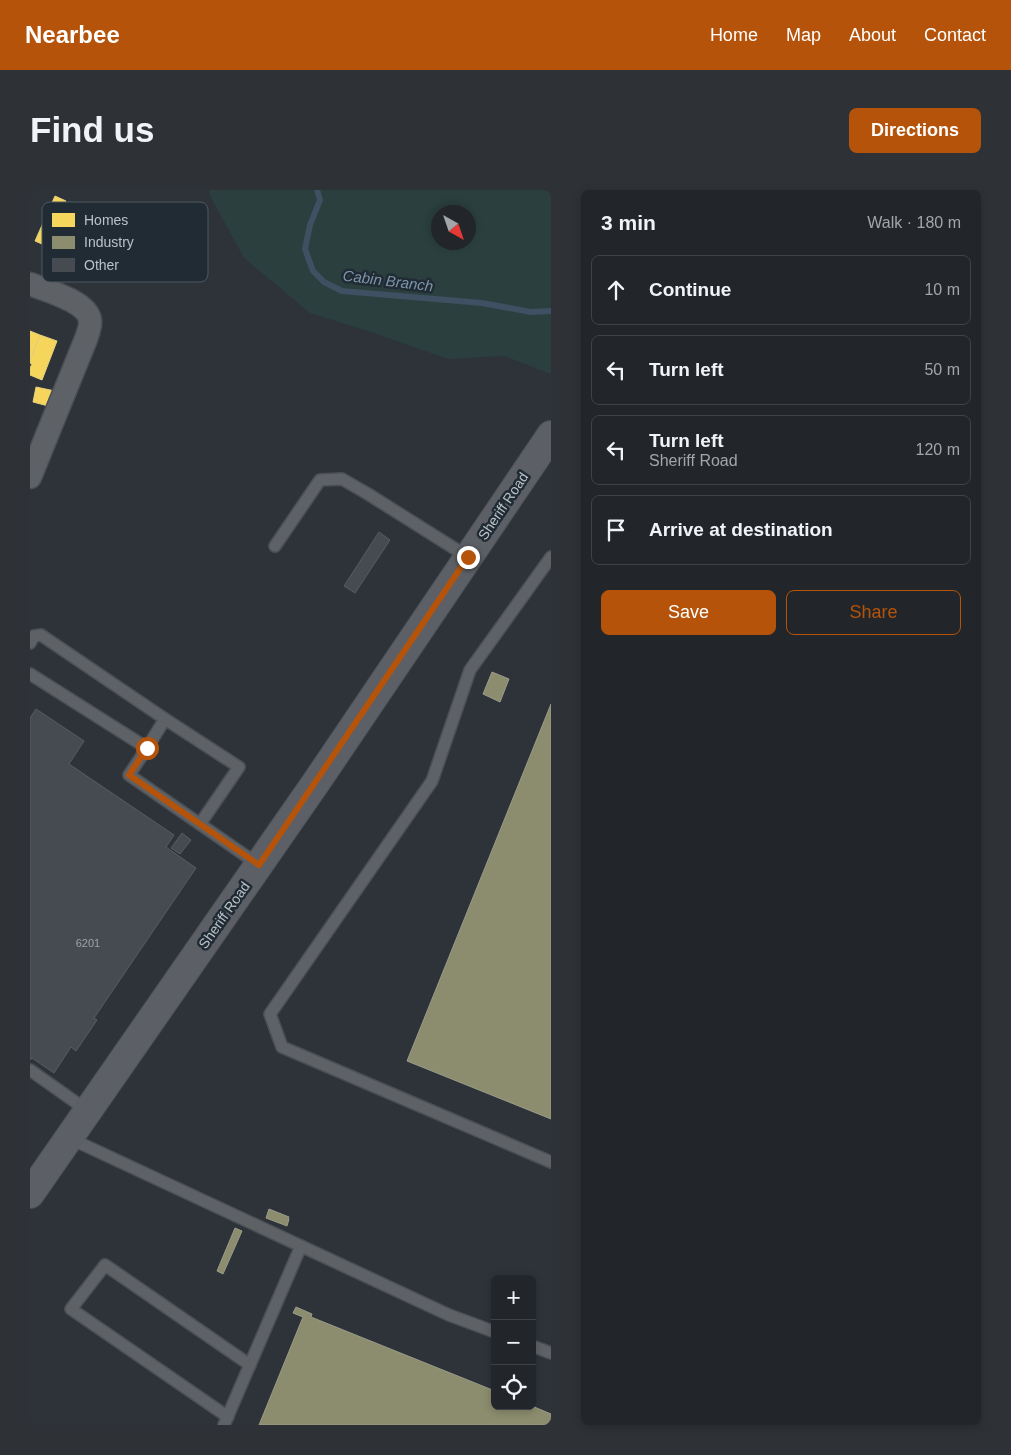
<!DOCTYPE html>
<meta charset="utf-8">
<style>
:root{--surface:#22262b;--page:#2e3237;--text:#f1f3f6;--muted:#a2a5a9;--line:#3f4347;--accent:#b45309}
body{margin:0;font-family:Arial,sans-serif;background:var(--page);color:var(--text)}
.controls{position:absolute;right:15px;bottom:15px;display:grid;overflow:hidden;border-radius:8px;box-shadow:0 2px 8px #0003}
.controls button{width:45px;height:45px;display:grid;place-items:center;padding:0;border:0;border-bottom:1px solid var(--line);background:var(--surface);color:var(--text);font:25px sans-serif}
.compass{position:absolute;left:401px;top:15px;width:45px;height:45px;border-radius:50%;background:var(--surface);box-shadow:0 2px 8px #0003;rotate:140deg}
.stop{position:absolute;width:15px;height:15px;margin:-11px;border:4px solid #b45309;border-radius:50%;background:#fff}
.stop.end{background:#b45309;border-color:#fff;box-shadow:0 1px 5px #0008}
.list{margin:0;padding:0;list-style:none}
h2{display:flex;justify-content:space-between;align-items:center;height:65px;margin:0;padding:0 20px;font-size:21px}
h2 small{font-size:16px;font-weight:400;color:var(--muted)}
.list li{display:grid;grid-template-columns:32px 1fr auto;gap:15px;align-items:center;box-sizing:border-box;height:70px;margin:0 10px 10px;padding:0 10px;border:1px solid var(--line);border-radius:8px}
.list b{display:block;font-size:19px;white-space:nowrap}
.list p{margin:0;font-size:16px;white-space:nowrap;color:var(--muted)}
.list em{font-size:16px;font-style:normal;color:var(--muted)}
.actions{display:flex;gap:10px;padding:15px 20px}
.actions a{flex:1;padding:11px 0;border:1px solid var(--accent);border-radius:8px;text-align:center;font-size:18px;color:var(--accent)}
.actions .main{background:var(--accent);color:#fff}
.icon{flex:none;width:28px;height:28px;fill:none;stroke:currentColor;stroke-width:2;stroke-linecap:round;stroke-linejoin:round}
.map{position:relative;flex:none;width:521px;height:1235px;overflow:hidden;border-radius:8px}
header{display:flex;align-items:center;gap:30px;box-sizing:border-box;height:70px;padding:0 25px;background:var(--accent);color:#fff}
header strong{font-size:24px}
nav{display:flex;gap:28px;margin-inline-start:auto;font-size:18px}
.intro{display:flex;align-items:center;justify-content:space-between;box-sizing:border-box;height:120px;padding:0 30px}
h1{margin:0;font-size:35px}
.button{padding:12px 22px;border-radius:8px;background:var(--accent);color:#fff;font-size:18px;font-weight:700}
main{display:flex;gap:30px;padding:0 30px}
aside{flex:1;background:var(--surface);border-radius:8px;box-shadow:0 2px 8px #0003}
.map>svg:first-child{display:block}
.green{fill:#2b3f3f;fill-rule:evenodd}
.homes{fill:#f6d55c;stroke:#e4cf7d}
.industry{fill:#8c8c6e;stroke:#9a9c89}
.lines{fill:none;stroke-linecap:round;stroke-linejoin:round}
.stream{stroke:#3e5061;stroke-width:6}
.building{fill:#454b50;stroke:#565c61}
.lane-casing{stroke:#4b4f54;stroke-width:14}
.street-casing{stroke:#4b4f54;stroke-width:25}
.secondary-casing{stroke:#4b4f54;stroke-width:30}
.lane{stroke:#5e6267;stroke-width:11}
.street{stroke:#5e6267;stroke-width:22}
.secondary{stroke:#5c6066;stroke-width:28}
.route{stroke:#b45309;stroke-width:6}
.labels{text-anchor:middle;stroke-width:5;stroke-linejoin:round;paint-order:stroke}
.number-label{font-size:11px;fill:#9ca4ab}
.street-label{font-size:14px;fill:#b9c1c9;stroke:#212b34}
.water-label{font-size:15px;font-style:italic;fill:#7d94a9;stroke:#212b34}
.key{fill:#212b34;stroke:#4f5861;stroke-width:1}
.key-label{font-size:14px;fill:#b9c1c9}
</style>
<header>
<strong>Nearbee</strong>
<nav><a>Home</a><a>Map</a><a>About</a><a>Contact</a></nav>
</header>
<div class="intro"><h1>Find us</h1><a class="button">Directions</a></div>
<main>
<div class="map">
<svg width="521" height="1235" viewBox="0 0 521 1235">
<rect width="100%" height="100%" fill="#2d3339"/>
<path class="green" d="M179 0H521V184L474 166 418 169 341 142 280 123 214 68 180 6ZM408 22H438V52H408Z"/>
<g class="homes">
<path d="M25 6 36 11 31 23 34 24 23 52H21L19 57 5 51Z"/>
<path d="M0 141 10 145 0 171Z"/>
<path d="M10 145 27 151 12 190 0 185V178L2 174 0 173V171Z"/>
<path d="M6 197 25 201 22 217 3 212Z"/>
</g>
<g class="industry">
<path d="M462 482 479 489 470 512 453 504Z"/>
<path d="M521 514V929L377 871Z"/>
<path d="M239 1019 259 1027 258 1029H259L257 1036 236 1028Z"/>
<path d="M205 1038 212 1041 193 1084 187 1081Z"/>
<path d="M266 1117 282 1124 281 1127 465 1201V1216H502L521 1224V1235H229L273 1127 263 1123Z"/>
</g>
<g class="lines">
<path class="stream" d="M287 0 290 10 280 35 275 59 283 81 294 92 312 101 452 113 501 122 521 121"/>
</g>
<g class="building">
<path d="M349 342 360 350 325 403 314 396Z"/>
<path d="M6 519 54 551 39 574 144 645 136 657 166 678 64 828 67 830 46 861 41 857 24 883 2 868 0 870V528Z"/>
<path d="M152 643 161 650 150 664 141 658Z"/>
</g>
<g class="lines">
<g class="lane-casing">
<g id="lane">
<path d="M245 356 290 290 312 289 338 304 438 367"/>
<path d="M521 367 440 480 402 591 240 824 252 857 521 972"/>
<path d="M0 453 4 446 11 445 135 529 209 577 170 634"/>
<path d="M0 484 117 558 135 529"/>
<path d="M117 558 99 585 229 675"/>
<path d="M0 880 58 921"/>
<path d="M39 948 419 1125 465 1142"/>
<path d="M502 1156 521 1163"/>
<path d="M198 1227 41 1119 75 1075 220 1175"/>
<path d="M194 1235 271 1056"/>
</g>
</g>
<g class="street-casing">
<path id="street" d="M0 94C15 100 57 111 60 130 61 136 58 143 56 149L0 287"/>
</g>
<g class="secondary-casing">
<path id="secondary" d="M0 1004 287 591 521 245"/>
</g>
<use href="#lane" class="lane"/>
<use href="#street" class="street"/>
<use href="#secondary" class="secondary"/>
</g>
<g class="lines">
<path class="route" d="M117 558 99 585 229 675 438 367"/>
</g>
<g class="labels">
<g class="number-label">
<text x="58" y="757">6201</text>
</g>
<g class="street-label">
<text transform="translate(473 316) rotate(-56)" y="5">Sheriff Road</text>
<text transform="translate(194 725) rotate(-55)" y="5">Sheriff Road</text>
</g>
<g class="water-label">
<text transform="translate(358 91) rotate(7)" y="5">Cabin Branch</text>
</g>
</g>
<rect x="12" y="12" width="166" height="80" rx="8" class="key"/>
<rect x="22" y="23" width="23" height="14" fill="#f6d55c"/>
<rect x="22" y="46" width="23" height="13" fill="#8c8c6e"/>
<rect x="22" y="68" width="23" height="14" fill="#454b50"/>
<g class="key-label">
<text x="54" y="35">Homes</text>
<text x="54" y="57">Industry</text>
<text x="54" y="80">Other</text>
</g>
</svg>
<div class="controls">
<button>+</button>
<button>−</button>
<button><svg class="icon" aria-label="locate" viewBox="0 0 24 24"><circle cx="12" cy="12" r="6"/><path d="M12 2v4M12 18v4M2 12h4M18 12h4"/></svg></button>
</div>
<svg class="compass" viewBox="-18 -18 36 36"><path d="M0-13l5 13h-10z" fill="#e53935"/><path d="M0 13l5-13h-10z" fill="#a2a5a9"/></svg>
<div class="stop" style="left:117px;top:558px"></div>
<div class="stop end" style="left:438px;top:367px"></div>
</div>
<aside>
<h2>3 min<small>Walk · 180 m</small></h2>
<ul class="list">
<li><svg class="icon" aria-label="ahead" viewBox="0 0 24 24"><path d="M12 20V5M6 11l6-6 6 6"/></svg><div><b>Continue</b></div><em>10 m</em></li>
<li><svg class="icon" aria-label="left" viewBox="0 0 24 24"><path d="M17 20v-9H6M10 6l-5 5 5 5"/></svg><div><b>Turn left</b></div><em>50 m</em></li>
<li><svg class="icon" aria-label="left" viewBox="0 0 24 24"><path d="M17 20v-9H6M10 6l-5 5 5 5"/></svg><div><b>Turn left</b><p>Sheriff Road</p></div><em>120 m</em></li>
<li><svg class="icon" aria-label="arrive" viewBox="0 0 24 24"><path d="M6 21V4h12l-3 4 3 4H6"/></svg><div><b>Arrive at destination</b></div></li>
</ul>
<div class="actions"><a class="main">Save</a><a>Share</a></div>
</aside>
</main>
